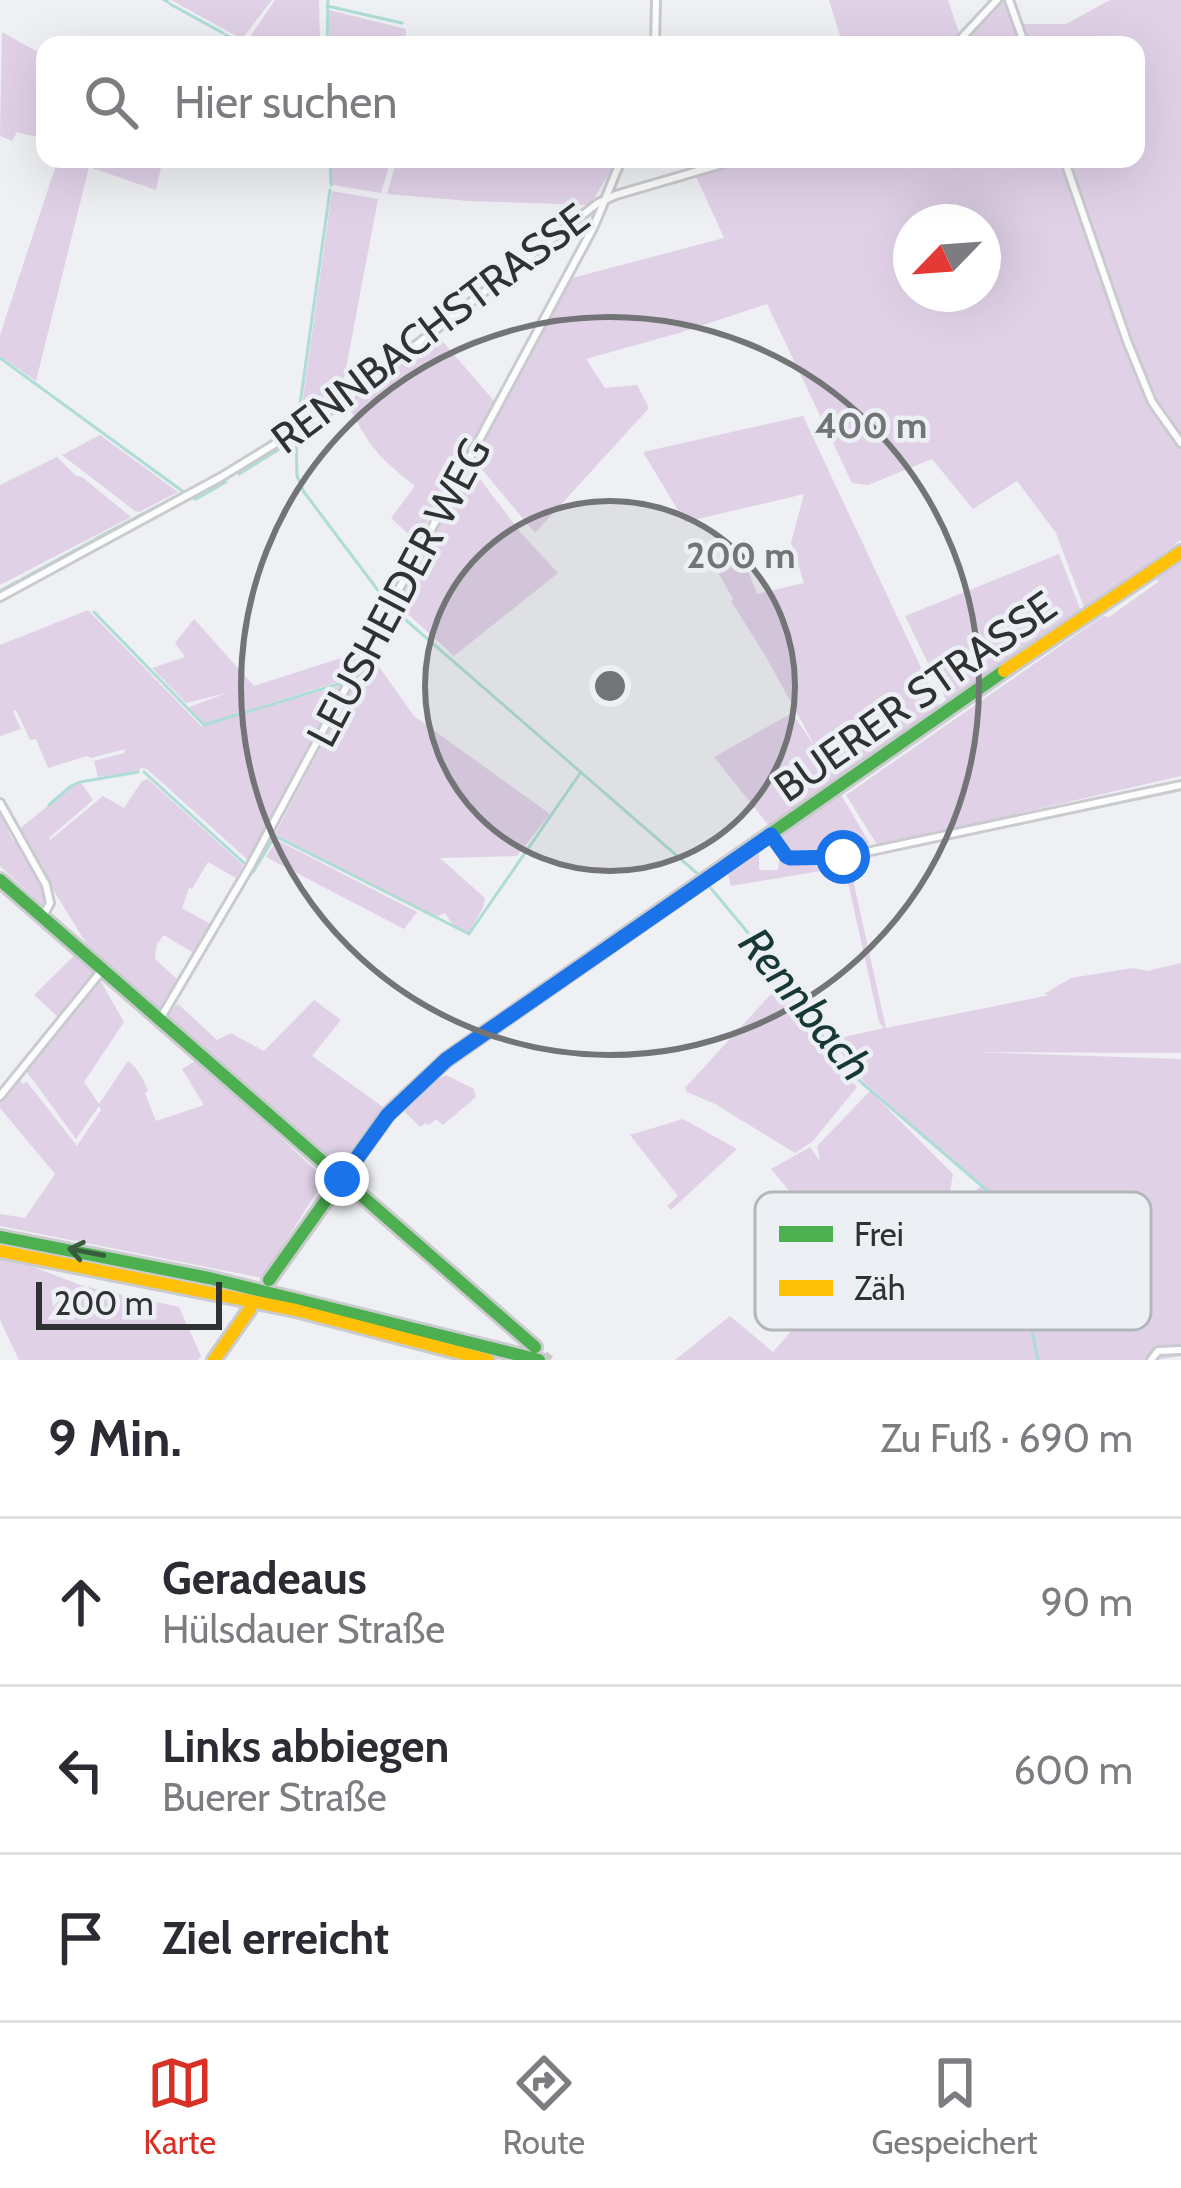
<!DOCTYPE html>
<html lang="de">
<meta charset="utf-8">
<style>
:root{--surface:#fff;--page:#f7f7f7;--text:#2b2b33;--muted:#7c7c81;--line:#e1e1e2;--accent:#d93025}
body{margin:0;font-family:Cabin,sans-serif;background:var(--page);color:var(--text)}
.compass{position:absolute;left:893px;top:204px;width:108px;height:108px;border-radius:50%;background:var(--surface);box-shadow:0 12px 48px #0002;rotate:245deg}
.scale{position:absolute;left:36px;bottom:30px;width:186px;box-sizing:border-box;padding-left:12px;border:6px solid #2f3132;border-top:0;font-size:33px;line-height:42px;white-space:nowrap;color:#2f3132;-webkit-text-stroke:9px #ecf0f5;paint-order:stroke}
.stop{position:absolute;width:36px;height:36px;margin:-27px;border:9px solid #1a73e8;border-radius:50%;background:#fff}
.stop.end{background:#1a73e8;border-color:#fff;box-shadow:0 3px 12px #0008}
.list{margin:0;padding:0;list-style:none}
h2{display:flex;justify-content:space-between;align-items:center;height:156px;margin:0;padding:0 48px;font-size:51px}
h2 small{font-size:39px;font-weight:400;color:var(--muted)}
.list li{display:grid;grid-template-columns:78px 1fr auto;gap:36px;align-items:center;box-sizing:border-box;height:168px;padding:0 48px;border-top:3px solid var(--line)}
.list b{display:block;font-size:45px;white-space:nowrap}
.list p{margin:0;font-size:39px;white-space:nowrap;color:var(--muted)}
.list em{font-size:39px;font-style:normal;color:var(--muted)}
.icon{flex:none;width:66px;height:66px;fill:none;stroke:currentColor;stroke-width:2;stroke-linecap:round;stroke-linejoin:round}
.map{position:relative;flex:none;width:1181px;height:1360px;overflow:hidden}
.search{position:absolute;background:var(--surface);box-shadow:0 12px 48px #0002;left:36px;right:36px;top:36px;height:132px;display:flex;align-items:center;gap:30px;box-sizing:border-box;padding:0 42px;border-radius:24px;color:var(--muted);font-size:45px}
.sheet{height:660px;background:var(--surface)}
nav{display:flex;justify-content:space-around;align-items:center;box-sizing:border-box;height:168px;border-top:3px solid var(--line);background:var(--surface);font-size:33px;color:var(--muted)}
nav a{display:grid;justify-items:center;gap:6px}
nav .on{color:var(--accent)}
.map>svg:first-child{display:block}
.green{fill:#e0d1e7;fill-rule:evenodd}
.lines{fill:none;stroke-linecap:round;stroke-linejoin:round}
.stream{stroke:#aedcd6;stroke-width:3}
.secondary-tunnel{stroke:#c8cacc;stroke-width:8;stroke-dasharray:8 4;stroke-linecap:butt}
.street-casing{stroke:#cacbce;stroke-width:12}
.fast-casing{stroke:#cacbce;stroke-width:18}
.slow-casing{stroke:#cacbce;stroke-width:18}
.street{stroke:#fcfdfd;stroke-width:6}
.fast{stroke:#4caf50;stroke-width:12}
.slow{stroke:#ffc107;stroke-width:12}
.oneway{stroke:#395d3c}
.route{stroke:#1a73e8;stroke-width:15}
.ring{fill:none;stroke:#727476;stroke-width:6}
.labels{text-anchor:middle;stroke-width:9;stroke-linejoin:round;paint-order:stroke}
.street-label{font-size:42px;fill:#2f3132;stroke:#ecf0f5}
.water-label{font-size:45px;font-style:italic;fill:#183834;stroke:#ecf0f5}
.key{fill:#ecf0f5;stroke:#b3b7ba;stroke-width:3}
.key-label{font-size:33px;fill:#2f3132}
.centre{fill:#727476;stroke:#ecf0f5;stroke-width:6}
.ring-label{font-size:36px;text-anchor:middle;font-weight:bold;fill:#727476;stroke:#ecf0f5;stroke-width:9;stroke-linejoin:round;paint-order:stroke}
</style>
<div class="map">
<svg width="1181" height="1360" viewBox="0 0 1181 1360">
<rect width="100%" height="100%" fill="#eef0f3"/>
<g class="green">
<path d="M171 0H272L242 39Z"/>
<path d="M275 0H319L320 45H257L252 42 251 35Z"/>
<path d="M829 0H948L959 33 953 45H843Z"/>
<path d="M997 0H1009L1018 24H1066L1110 0H1181V441L1164 420 1181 448V540L1085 610 1056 533 1017 481 973 509 932 459 868 485 852 483 767 304 679 333 586 359 605 388 637 385 649 408 535 533 474 460 572 278 724 238 694 172 739 159H1136V45H955ZM911 222H983V294H911Z"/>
<path d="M329 10 406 29V45H329Z"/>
<path d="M2 32 45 56V139L17 132 12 141 0 136Z"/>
<path d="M58 159H163L156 190 89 167 36 381 0 356V335Z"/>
<path d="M331 159H391L381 193 332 185Z"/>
<path d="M397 159H618L590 205 469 201 387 194Z"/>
<path d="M332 191 378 199 340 400 299 426Z"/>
<path d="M437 335 495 402 416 541 391 518 415 486C377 456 370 447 348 405Z"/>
<path d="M803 416 940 708 770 827 714 757 792 713 816 748 766 657 731 601 733 599 715 567 744 560 757 594 804 583 791 543 804 494 685 522 643 452Z"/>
<path d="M100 435 178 492 139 512 135 511 62 455Z"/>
<path d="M57 457 75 475 82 477 131 517 0 585V485Z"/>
<path d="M473 470 522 534 558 573 454 656 398 605 410 582H418L412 569Z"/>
<path d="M1059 554 1081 611 948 704 905 616Z"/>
<path d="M1181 561V776L878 846 846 795 1103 616 1109 617 1158 582 1157 577Z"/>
<path d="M88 610 201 726 342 685 249 861 147 769 141 768 139 771 98 777 94 761 124 753 125 749 92 758 87 756 48 768 36 739 30 740 16 710 13 711 21 729 0 736V645Z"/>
<path d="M194 619 254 686 350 655 355 656 341 681 204 724 189 707 227 693 186 703 152 668 185 657 175 643Z"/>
<path d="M370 654 414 716 550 814 517 856 440 858 485 898 483 908 468 934 453 926 445 913 435 917 275 834Z"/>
<path d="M148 779 243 865 236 878 208 862 192 889 189 888 182 908 212 925 195 954 164 935 157 944 155 959 179 981 160 1009 86 943 17 831 72 786 81 783 93 800 49 838 50 840 103 796 124 808 142 781Z"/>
<path d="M841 795 870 844 793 856 779 837Z"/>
<path d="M0 813 13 841H17C29 860 50 884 44 907L0 866Z"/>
<path d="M277 840 417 912 404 929 266 857Z"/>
<path d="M759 853V870H778L779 860 837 862 839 868 731 886 728 874Z"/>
<path d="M850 866 886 1028 1050 995 1044 994 1071 978 1133 968 1147 971 1181 963V1053L973 1052 1181 1059V1356L1156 1360H675L730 1316 773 1352 838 1278 837 1248 771 1169 810 1147 820 1161 817 1146 870 1091 953 1174 947 1208 924 1222 897 1251 981 1186 864 1082 831 1040 884 1028 879 1022 845 869Z"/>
<path d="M75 955 96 973 59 1018 34 995Z"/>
<path d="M100 980 124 1022 84 1082 99 1104 128 1061C138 1068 143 1080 148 1090L145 1093 156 1121 204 1105 182 1069 197 1060 325 1179 262 1278 0 1226V1214L25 1218 55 1174 0 1108V1101L18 1077 23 1084 27 1082 77 1146 101 1110 99 1106 76 1139 27 1072V1067L94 982Z"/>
<path d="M782 982 800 1004 830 1060 857 1087 813 1141 795 1153 715 1104 687 1092 685 1088Z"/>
<path d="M314 1000 341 1020 312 1056 383 1107 347 1155 330 1158 162 1016 178 1004 217 1040 231 1033 264 1051Z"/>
<path d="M446 1075 474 1089 476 1097 443 1125 436 1119 429 1125 425 1123 420 1127 402 1109 426 1086Z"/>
<path d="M683 1119 737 1149 671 1210 667 1206 678 1196 630 1135Z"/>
<path d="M0 1260 26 1264 83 1286 179 1307 201 1356 198 1360H19L0 1320Z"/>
</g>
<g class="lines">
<g class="stream">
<path d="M164 0 168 2"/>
<path d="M170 4 223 33"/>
<path d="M327 6 402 23"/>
<path d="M226 35 245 45"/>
<path d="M327 45 328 0"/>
<path d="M330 159 331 185"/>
<path d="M0 358 185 493"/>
<path d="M297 426 330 190"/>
<path d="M296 435 297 476 304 492 389 605"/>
<path d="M239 474 294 440"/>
<path d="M193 498 196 499 226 482"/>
<path d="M95 539 177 496"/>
<path d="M22 579 92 541"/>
<path d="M0 591 18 581"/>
<path d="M392 608 699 875"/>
<path d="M94 612 204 725 345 682 358 656"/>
<path d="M362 648 386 603"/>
<path d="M144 772 244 863"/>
<path d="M49 805 71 786 80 782 138 772"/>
<path d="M250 869 253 872 275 836 469 934 581 772"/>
<path d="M709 886 810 1007 823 1037 835 1055 862 1083 997 1199 1013 1234 1038 1360"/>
</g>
<path class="secondary-tunnel" d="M535 1347 551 1360"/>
<g class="street-casing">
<g id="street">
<path d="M1009 0 1025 45"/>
<path d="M655 45 656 0"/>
<path d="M955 45 997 0"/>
<path d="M1064 159 1127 341 1152 402 1181 443"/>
<path d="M0 597 221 477 343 402 598 203 616 195 739 159"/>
<path d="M0 803 46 885 50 903 43 916"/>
<path d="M771 835 786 856 790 858 843 857 1181 785"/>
<path d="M160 1019 249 868 591 232C603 208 610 184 622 159"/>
<path d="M0 1096 103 969"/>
<path d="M1151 1360 1158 1351 1181 1350"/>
</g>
</g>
<g class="fast-casing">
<g id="fast">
<path d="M0 880 535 1347"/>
<path d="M0 1237 209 1278 539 1360"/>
<path d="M269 1280 387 1115 446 1060 1004 671"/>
</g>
</g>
<g class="slow-casing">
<g id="slow">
<path d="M1004 671 1181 552"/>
<path d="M0 1251 296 1310 488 1360"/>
<path d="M214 1360 250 1309"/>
</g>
</g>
<use href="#street" class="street"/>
<use href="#fast" class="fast"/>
<use href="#slow" class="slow"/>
</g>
<defs><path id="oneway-shaft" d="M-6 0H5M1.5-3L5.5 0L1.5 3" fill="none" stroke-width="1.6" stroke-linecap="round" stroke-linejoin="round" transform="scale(3)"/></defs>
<use class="oneway" href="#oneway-shaft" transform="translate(86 1252) rotate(-169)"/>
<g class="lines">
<path class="route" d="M342 1179 388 1115 446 1060 771 835 786 856 790 858 843 857"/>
</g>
<circle cx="610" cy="686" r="185" fill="#727476" fill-opacity=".12"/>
<g class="ring">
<circle cx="610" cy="686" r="185"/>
<circle cx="610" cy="686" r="369"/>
</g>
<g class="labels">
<g class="street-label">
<text transform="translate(430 328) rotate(-37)" y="15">RENNBACHSTRASSE</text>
<text transform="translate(398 592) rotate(-62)" y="15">LEUSHEIDER WEG</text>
<text transform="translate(915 696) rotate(-35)" y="15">BUERER STRASSE</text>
</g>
<g class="water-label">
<text transform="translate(806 1004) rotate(51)" y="16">Rennbach</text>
</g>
</g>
<rect x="755" y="1192" width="396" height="138" rx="18" class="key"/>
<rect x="779" y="1226" width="54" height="16" fill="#4caf50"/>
<rect x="779" y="1280" width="54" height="16" fill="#ffc107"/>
<g class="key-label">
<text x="854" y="1246">Frei</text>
<text x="854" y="1300">Zäh</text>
</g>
<circle cx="610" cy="686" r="18" class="centre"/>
<g class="ring-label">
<text x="871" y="438">400 m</text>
<text x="741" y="568">200 m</text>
</g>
</svg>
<svg class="compass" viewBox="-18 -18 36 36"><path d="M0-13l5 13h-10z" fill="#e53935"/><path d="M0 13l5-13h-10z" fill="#7c7c81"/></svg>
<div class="scale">200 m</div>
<div class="stop" style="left:843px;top:857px"></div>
<div class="stop end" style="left:342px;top:1179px"></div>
<div class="search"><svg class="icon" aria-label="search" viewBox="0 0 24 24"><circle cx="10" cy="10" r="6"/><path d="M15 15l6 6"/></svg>Hier suchen</div>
</div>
<section class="sheet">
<h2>9 Min.<small>Zu Fuß · 690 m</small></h2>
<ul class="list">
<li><svg class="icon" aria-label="ahead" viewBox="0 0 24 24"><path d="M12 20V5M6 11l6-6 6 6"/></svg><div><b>Geradeaus</b><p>Hülsdauer Straße</p></div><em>90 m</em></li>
<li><svg class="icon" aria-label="left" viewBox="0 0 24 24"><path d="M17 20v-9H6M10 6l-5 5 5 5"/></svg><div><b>Links abbiegen</b><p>Buerer Straße</p></div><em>600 m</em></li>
<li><svg class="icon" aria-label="arrive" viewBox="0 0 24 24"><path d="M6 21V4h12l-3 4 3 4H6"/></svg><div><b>Ziel erreicht</b></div></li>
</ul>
</section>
<nav>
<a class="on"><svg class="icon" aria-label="map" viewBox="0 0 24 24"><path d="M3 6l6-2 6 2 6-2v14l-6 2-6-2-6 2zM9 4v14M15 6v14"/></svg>Karte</a>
<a><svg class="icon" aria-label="directions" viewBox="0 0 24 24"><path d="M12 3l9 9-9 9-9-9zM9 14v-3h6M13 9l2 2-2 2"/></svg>Route</a>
<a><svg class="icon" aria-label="saved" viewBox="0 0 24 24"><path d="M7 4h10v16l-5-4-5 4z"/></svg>Gespeichert</a>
</nav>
